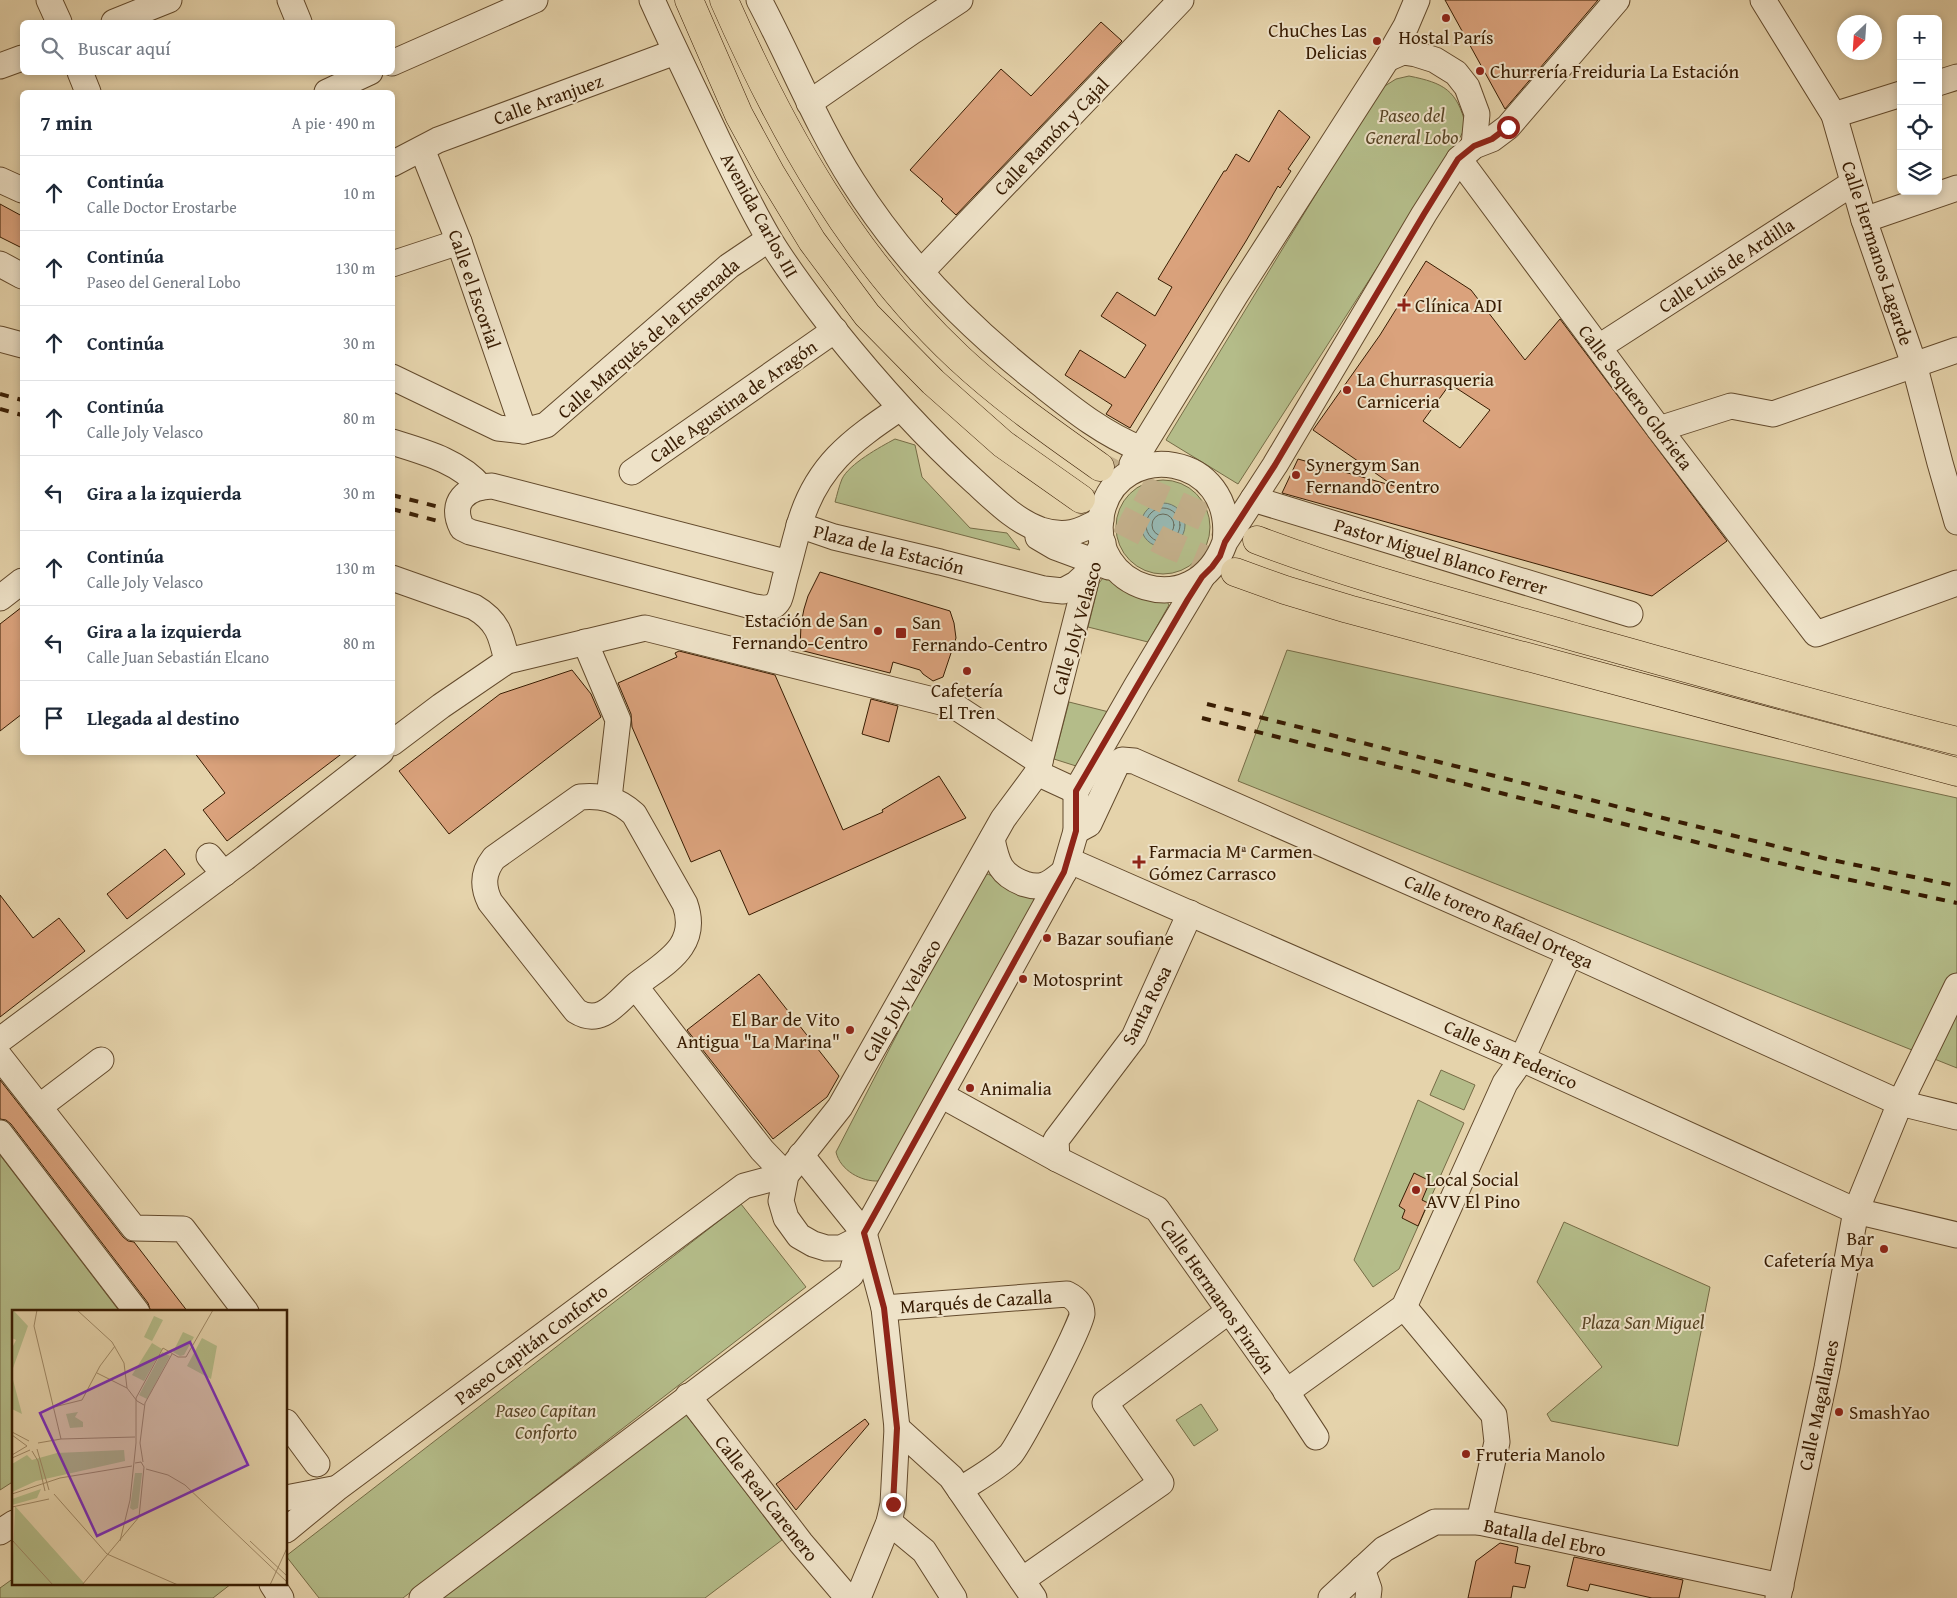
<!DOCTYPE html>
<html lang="es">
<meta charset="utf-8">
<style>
:root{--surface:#fff;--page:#f6f6f7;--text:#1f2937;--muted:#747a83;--line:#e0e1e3}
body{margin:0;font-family:"Gentium Book Plus",serif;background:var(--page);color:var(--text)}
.controls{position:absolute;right:15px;top:15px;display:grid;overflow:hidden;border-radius:8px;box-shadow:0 2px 8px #0003}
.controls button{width:45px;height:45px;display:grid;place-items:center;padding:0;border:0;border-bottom:1px solid var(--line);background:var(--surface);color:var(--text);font:25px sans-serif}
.compass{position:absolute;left:1837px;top:15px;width:45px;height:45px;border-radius:50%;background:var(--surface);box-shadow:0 2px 8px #0003;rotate:205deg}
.stop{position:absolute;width:15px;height:15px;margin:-11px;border:4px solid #8f2418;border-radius:50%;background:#fff}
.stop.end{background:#8f2418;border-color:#fff;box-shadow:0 1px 5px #0008}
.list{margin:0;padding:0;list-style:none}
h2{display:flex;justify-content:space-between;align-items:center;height:65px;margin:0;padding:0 20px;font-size:21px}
h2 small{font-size:16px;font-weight:400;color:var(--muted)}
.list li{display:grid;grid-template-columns:32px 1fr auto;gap:15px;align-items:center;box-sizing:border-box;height:75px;padding:0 20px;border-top:1px solid var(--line)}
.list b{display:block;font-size:19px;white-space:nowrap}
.list p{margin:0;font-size:16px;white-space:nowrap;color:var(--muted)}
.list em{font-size:16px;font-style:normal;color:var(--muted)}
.icon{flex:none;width:28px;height:28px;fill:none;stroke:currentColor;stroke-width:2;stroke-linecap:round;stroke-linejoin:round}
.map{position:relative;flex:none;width:1957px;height:1598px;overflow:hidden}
.search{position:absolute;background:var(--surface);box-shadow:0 2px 8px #0003;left:20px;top:20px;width:375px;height:55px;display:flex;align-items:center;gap:12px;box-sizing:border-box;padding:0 18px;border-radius:8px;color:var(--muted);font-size:19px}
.panel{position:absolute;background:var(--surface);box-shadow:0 2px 8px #0003;left:20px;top:90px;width:375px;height:665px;border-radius:8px}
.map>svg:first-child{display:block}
.green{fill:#b4bc89;stroke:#766c46}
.water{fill:#97b7b0;stroke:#71796a}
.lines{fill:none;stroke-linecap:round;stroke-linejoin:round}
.shore{stroke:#686a59;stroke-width:1}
.building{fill:#daa27c;stroke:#381c02;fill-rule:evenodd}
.highway-tunnel{stroke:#c2ae89;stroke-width:28;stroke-dasharray:28 14;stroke-linecap:butt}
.minor-casing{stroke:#634a2c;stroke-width:27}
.highway-casing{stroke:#381c02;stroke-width:29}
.minor{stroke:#eee2c8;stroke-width:25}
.highway{stroke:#e5d3ab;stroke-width:28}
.rail{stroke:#381c02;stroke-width:4;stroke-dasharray:9 9;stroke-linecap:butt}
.route{stroke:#8f2418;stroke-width:6}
.poi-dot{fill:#8f2418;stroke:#eee2c8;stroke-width:2}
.labels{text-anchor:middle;stroke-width:4;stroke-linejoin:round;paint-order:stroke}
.poi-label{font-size:19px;fill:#381c02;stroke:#eee2c8;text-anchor:start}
.street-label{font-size:19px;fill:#381c02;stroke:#eee2c8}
.park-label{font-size:19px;font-style:italic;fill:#574424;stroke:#eee2c8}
.inset-road{fill:none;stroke:#a08a67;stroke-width:1}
.view{fill:#7b2cbf;fill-opacity:0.15;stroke:#7b2cbf;stroke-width:2.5}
.inset-edge{fill:none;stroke:#381c02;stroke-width:2.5}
</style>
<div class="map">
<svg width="1957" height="1598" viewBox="0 0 1957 1598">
<rect width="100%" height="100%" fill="#e5d3ab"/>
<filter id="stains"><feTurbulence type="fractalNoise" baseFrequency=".004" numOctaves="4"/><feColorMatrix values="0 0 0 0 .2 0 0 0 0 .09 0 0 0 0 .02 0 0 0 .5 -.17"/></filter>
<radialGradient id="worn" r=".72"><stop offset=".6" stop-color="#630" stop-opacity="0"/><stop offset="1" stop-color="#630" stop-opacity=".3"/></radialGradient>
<g class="green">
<path d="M1409 76C1444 83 1457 90 1466 126L1456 145 1238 484 1166 440 1380 89 1396 79Z"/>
<path d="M895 439 915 445 922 477 970 528 1007 533 1020 550 835 502C837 495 839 486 842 479 849 464 880 447 895 439Z"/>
<circle cx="1163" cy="527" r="47"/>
<path d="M1103 578 1109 579 1138 593 1166 600 1169 605 1148 642 1088 627 1099 583Z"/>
<path d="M1287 650 1957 798V1068L1238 781Z"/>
<path d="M1069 702 1109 712 1076 766 1054 759Z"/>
<path d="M988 874 1029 895 1034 900 1035 906 879 1181C861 1182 840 1170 836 1152L978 878Z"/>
<path d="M1441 1070 1475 1085 1464 1110 1430 1095Z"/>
<path d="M1418 1100 1464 1123 1399 1269 1373 1287 1354 1260Z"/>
<path d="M0 1155 120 1312H14V1481L0 1490Z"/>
<path d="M741 1204 806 1287 403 1598H319L286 1556Z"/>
<path d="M1564 1222 1710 1287 1678 1446 1551 1421 1547 1414 1602 1367 1537 1282Z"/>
<path d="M1201 1404 1218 1430 1194 1446 1176 1420Z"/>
<path d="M684 1412 782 1540 705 1598H437Z"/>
<path d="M14 1578V1584H231L213 1598H0V1588Z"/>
</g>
<circle class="water" cx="1163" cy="525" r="22"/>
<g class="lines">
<g class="shore">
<circle cx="1163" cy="525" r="17"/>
<circle cx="1163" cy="525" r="11"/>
</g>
</g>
<g class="building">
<path d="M1445 0H1598L1505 109Z"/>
<path d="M1101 22 1122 41 956 215 941 201 943 199 910 170 1001 69 1031 96Z"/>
<path d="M1279 110 1310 137 1288 169 1291 171 1280 188 1278 186 1246 241 1130 428 1106 414 1112 405 1065 375 1080 350 1125 378 1146 345 1101 316 1117 292 1155 316 1172 287 1158 279 1224 171H1226L1236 154 1249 162Z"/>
<path d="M0 204 22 216V248L0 237Z"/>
<path d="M1426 261 1471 290 1525 360 1560 319 1727 541 1652 596 1282 493 1298 459 1394 486 1313 430 1380 335ZM1450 384 1490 410 1460 448 1423 421Z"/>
<path d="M820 572 950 611 954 623 956 638 943 677 933 681 923 674 920 670 893 662 890 673 800 650 801 624 804 609 808 596Z"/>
<path d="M22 607V714L0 731V624Z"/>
<path d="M679 651 775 675 843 830 883 812 882 810 939 776 966 818 749 915 720 850 691 862 632 727 631 714 618 683 677 657 675 653Z"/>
<path d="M572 670 591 694 601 717 449 834 399 771 500 694Z"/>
<path d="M871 699 898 706 889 742 862 734Z"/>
<path d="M194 752H344L227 841 203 810 225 793Z"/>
<path d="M165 849 185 874 127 919 107 894Z"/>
<path d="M0 895 33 938 59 918 85 951 0 1017Z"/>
<path d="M759 974 839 1076 827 1097 773 1139 687 1030Z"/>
<path d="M0 1080 123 1237 128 1241 134 1242 188 1312H151L148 1303 11 1124 6 1120 0 1119Z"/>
<path d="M1414 1173 1430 1181 1422 1200 1428 1203 1418 1226 1402 1218 1405 1210 1399 1206Z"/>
<path d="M865 1419 869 1424 796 1510 776 1484Z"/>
<path d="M1500 1543 1518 1547 1515 1563 1530 1566 1525 1588 1513 1586 1511 1598H1468L1476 1561Z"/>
<path d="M1574 1557 1683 1580 1679 1598H1652L1590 1584 1588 1591 1567 1586Z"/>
</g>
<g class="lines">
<g class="highway-tunnel">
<path d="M1103 468 1148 492 1247 536"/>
<path d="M1082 500 1166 543 1235 572"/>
</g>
<g class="minor-casing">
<g id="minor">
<path d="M49 0 59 22"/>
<path d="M290 0 299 22"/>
<path d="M652 0C673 47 696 93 718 140 734 173 750 206 768 237 787 269 809 297 831 326 875 381 922 434 974 481 994 499 1015 521 1041 530 1066 538 1079 532 1101 520"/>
<path d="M759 0C791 60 816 124 853 182 901 258 966 325 1037 381 1070 407 1101 433 1141 449"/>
<path d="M1763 0 1834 115 1864 220 1914 364 1940 463 1957 522"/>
<path d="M114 22 169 0"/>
<path d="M1387 59 1403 52 1416 54 1435 60 1456 73 1467 87 1477 114 1474 146"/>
<path d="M392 63 535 0"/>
<path d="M0 66 22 58"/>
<path d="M80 72 88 92"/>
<path d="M1938 83 1957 77"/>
<path d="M327 92 370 72"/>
<path d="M809 103 913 31 960 0"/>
<path d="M1834 115 1901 94"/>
<path d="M422 149 459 242 524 431"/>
<path d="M1459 159 1659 429 1816 634 1957 583"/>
<path d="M392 164 438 140 675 52"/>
<path d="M0 180 22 190"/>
<path d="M1864 220 1957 188"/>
<path d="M0 264 22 276"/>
<path d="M392 264 459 242"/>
<path d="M921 272 1181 0"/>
<path d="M0 339 22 345"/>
<path d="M1599 347 1853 183"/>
<path d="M392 377 498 428 524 431 546 425 729 266 769 239"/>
<path d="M1659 429 1731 406 1773 414 1957 350"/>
<path d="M392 442C424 452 459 461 481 487"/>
<path d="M1132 464 1235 296 1387 59 1406 26 1417 0"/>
<path d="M632 472 835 330"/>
<path d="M1253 499 1630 614"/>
<path d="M799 525 834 537 940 562 1044 589 1063 591 1076 584 1088 573"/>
<path d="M1038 537 1055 547 1109 567"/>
<path d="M1225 542C1236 452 1119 438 1102 512 1085 587 1194 627 1225 542L1275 465 1424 214 1459 159 1474 146 1492 139 1508 127 1617 0"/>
<path d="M789 563 492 486C466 487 449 502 462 528L470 532 755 607C764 609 774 609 779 600 782 593 783 585 785 578 790 561 794 543 799 526 816 466 851 441 900 408"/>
<path d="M392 578 474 607C498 621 501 635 507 661"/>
<path d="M0 598 22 581"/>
<path d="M585 642 618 720 609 798"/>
<path d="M392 743 441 706 507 661 645 628 953 705 1040 762"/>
<path d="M1037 773 1076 791"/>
<path d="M1076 831 1089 824 1117 764 1122 760 1134 761 1570 953 1900 1103 1957 1117"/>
<path d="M992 839C997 863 1000 875 1025 884 1031 886 1037 887 1044 885 1051 883 1058 876 1064 872"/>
<path d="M209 856 224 874"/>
<path d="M1068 860 1522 1059 1856 1211 1957 1235"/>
<path d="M635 986C617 1002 601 1027 576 1011L490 902C482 886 483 872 494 858L580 797C602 795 617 799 634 814L685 904C700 947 664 963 635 986L762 1150 786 1175"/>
<path d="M0 1040 245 858 381 752"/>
<path d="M0 1057 134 1228 183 1229 246 1312"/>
<path d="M941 1095 1057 1159 1157 1209 1282 1385 1316 1437"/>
<path d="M39 1107 101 1060"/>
<path d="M0 1133 137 1312"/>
<path d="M801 1155 864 1233 884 1308 897 1428 893 1504 889 1522 858 1598"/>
<path d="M1057 1159 1056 1140 1134 1037 1190 913"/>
<path d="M864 1233 857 1240 841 1248H826L813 1244 799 1236 786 1218 781 1201 786 1175 840 1107 1003 819 1037 773 1088 573 1103 543"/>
<path d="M1404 1307 1494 1415 1497 1442 1479 1522"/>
<path d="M884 1308 1067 1294C1075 1298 1082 1304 1082 1314 1082 1325 1019 1446 1010 1455 998 1467 975 1480 960 1490"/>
<path d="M1286 1392 1404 1307 1505 1083 1522 1059 1570 953"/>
<path d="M688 1396 801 1543 848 1598"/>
<path d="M286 1422 317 1464"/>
<path d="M897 1428 951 1477 1034 1598"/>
<path d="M286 1498 333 1489"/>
<path d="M889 1522 924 1551 954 1598"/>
<path d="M286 1530 336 1489 744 1186 786 1175"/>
<path d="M0 1532 14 1523"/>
<path d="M1362 1569 1369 1589 1368 1598"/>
<path d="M1022 1580 1161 1483 1105 1403 1229 1311"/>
<path d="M272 1584 281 1598"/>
<path d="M422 1598 851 1275 864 1233 1064 872 1076 831V791L1137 685 1202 577"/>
<path d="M1331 1598 1384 1549 1435 1522H1479L1781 1586"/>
<path d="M1778 1598 1827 1368 1856 1211 1900 1103 1957 986"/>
</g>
</g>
<g class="highway-casing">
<g id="highway">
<path d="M689 0 739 115 770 172 812 241 867 315 933 382 1003 444 1081 499"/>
<path d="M724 0C782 132 853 259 959 358 1003 399 1051 432 1100 467"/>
<path d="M1257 540C1362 580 1471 607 1578 638 1704 673 1830 709 1957 741"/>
<path d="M1235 572 1285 590 1348 609 1957 772"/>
</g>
</g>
<use href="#minor" class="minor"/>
<use href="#highway" class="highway"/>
<g class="rail">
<path d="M0 394 22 400"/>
<path d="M0 409 22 415"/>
<path d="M392 495 443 508"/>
<path d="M392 509 438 521"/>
<path d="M1207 704 1827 859 1957 886"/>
<path d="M1202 718 1823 874 1957 903"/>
</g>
</g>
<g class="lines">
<path class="route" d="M893 1504 897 1428 884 1308 864 1233 1064 872 1076 831V791L1188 599 1202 577 1212 567 1220 556 1225 542 1275 465 1424 214 1458 159 1474 146 1492 139 1508 127"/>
</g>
<g class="poi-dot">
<circle cx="1446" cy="18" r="5"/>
<circle cx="1377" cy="41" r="5"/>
<circle cx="1480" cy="71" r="5"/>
<path d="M1401.5 297.5h5v5h5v5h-5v5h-5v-5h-5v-5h5z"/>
<circle cx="1347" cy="390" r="5"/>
<circle cx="1296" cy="475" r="5"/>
<circle cx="878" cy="631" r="5"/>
<rect x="895" y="627" width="12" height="12" rx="2.5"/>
<circle cx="967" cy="671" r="5"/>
<path d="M1136.5 854.5h5v5h5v5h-5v5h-5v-5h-5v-5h5z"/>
<circle cx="1047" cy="938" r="5"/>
<circle cx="1023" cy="979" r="5"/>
<circle cx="850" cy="1030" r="5"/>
<circle cx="970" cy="1088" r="5"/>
<circle cx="1416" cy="1190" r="5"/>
<circle cx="1884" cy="1249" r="5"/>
<circle cx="1839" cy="1412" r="5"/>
<circle cx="1466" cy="1454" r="5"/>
</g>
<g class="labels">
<g class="poi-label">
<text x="1367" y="37" text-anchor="end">ChuChes Las<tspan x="1367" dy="22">Delicias</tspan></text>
<text x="1446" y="44" text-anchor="middle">Hostal París</text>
<text x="1490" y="78">Churrería Freiduria La Estación</text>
<text x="1415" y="312">Clínica ADI</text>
<text x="1357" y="386">La Churrasqueria<tspan x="1357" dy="22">Carniceria</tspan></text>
<text x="1306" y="471">Synergym San<tspan x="1306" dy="22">Fernando Centro</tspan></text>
<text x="868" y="627" text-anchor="end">Estación de San<tspan x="868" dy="22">Fernando-Centro</tspan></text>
<text x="912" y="629">San<tspan x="912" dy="22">Fernando-Centro</tspan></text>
<text x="967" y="697" text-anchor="middle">Cafetería<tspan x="967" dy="22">El Tren</tspan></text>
<text x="1149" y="858">Farmacia Mª Carmen<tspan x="1149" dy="22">Gómez Carrasco</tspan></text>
<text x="1057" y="945">Bazar soufiane</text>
<text x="1033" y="986">Motosprint</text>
<text x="840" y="1026" text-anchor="end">El Bar de Vito<tspan x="840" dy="22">Antigua "La Marina"</tspan></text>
<text x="980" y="1095">Animalia</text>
<text x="1426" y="1186">Local Social<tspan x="1426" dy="22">AVV El Pino</tspan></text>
<text x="1874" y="1245" text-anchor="end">Bar<tspan x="1874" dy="22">Cafetería Mya</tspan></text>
<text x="1849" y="1419">SmashYao</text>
<text x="1476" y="1461">Fruteria Manolo</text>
</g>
<g class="street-label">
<text transform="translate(548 99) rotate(-20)" y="7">Calle Aranjuez</text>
<text transform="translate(1051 136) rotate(-46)" y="7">Calle Ramón y Cajal</text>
<text transform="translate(760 215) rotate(61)" y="7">Avenida Carlos III</text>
<text transform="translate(1878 253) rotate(72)" y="7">Calle Hermanos Lagarde</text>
<text transform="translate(1726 265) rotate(-33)" y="7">Calle Luis de Ardilla</text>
<text transform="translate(475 289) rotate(71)" y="7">Calle el Escorial</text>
<text transform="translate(648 338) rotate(-41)" y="7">Calle Marqués de la Ensenada</text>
<text transform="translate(1636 397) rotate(53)" y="7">Calle Sequero Glorieta</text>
<text transform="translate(733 401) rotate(-35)" y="7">Calle Agustina de Aragón</text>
<text transform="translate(889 549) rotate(14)" y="7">Plaza de la Estación</text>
<text transform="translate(1441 556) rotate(17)" y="7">Pastor Miguel Blanco Ferrer</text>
<text transform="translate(1076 628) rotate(-74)" y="7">Calle Joly Velasco</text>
<text transform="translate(1499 921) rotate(24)" y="7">Calle torero Rafael Ortega</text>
<text transform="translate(901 1000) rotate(-60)" y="7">Calle Joly Velasco</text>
<text transform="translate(1146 1005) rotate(-63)" y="7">Santa Rosa</text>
<text transform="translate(1511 1054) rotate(24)" y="7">Calle San Federico</text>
<text transform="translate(1218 1296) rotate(55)" y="7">Calle Hermanos Pinzón</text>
<text transform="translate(976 1301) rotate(-4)" y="7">Marqués de Cazalla</text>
<text transform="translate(531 1344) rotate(-37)" y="7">Paseo Capitán Conforto</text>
<text transform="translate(1818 1405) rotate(-78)" y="7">Calle Magallanes</text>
<text transform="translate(767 1498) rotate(52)" y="7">Calle Real Carenero</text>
<text transform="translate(1545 1537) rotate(12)" y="7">Batalla del Ebro</text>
</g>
<g class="park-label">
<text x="1412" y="122">Paseo del<tspan x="1412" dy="22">General Lobo</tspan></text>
<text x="1643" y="1329">Plaza San Miguel</text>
<text x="546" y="1417">Paseo Capitan<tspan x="546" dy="22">Conforto</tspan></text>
</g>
</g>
<g transform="translate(12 1310)">
<rect width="275" height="275" fill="#e5d3ab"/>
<path d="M1 0 16 16 0 61V38L4 30 0 28ZM142 6 151 10 140 31 132 27ZM171 22 182 27 172 45 168 46 161 42ZM190 28 205 36 199 69 175 56ZM140 33 150 39 132 71 120 65ZM150 42 158 46 135 89 127 85ZM0 66 10 104 0 99ZM66 102 63 107 71 112V117L58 118 54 104ZM112 140 113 151 24 171 0 182V154L15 145 20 150 45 143ZM123 163H130L126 198 121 200 118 198ZM29 179 25 188 0 195V189ZM3 196 72 273 70 275H0Z" fill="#b4bc89"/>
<path class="inset-road" d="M25 0 22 16 49 129M65 0 100 32 112 53 115 78 125 91 132 95M174 47 201 0M85 63 115 78M42 97 70 90 88 56 103 36M0 122 17 131M0 125 15 136M26 133 49 129 123 127M25 139 37 180M20 141 26 151 33 181M0 145 15 136M0 148 18 140M131 152 128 133 133 93 160 44M134 159 156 165 173 175 275 272M0 184 48 168 120 156M42 184 95 244 166 275M0 197 37 189M0 230 41 275M108 231 118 190 124 133V88L151 38 166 47H174M238 231 275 266M70 275 127 207 132 157 129 152 123 153M258 275 275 238"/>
<path class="view" d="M178 32 236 155 85 226 28 103Z"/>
<rect width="275" height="275" class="inset-edge"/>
</g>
<rect width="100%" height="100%" filter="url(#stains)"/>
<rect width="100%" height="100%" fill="url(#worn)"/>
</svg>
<div class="controls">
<button>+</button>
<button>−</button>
<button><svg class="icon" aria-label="locate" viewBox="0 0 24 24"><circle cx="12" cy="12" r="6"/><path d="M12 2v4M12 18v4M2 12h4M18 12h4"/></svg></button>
<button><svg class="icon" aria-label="layers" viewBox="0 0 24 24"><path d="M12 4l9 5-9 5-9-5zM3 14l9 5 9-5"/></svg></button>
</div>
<svg class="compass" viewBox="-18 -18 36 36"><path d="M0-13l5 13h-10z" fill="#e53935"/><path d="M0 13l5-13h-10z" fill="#747a83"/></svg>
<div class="stop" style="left:1508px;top:127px"></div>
<div class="stop end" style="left:893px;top:1504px"></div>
<div class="search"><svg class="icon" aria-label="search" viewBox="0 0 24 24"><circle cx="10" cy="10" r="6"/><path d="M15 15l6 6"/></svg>Buscar aquí</div>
<section class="panel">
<h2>7 min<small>A pie · 490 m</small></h2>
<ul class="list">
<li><svg class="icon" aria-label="ahead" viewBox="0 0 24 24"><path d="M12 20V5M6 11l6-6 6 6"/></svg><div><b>Continúa</b><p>Calle Doctor Erostarbe</p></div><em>10 m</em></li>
<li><svg class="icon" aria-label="ahead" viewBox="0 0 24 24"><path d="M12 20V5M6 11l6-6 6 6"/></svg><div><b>Continúa</b><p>Paseo del General Lobo</p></div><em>130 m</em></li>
<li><svg class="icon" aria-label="ahead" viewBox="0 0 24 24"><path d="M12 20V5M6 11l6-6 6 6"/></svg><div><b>Continúa</b></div><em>30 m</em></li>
<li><svg class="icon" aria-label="ahead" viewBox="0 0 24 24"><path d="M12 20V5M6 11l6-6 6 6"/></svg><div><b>Continúa</b><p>Calle Joly Velasco</p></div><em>80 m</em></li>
<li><svg class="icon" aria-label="left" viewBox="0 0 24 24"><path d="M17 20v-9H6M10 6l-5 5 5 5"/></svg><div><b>Gira a la izquierda</b></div><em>30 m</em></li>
<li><svg class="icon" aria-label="ahead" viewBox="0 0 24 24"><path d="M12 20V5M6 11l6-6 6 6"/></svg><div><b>Continúa</b><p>Calle Joly Velasco</p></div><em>130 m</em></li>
<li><svg class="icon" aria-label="left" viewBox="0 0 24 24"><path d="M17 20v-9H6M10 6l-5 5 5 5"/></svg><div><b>Gira a la izquierda</b><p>Calle Juan Sebastián Elcano</p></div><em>80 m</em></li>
<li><svg class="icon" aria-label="arrive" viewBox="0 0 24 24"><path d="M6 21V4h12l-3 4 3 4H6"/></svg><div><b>Llegada al destino</b></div></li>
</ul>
</section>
</div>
